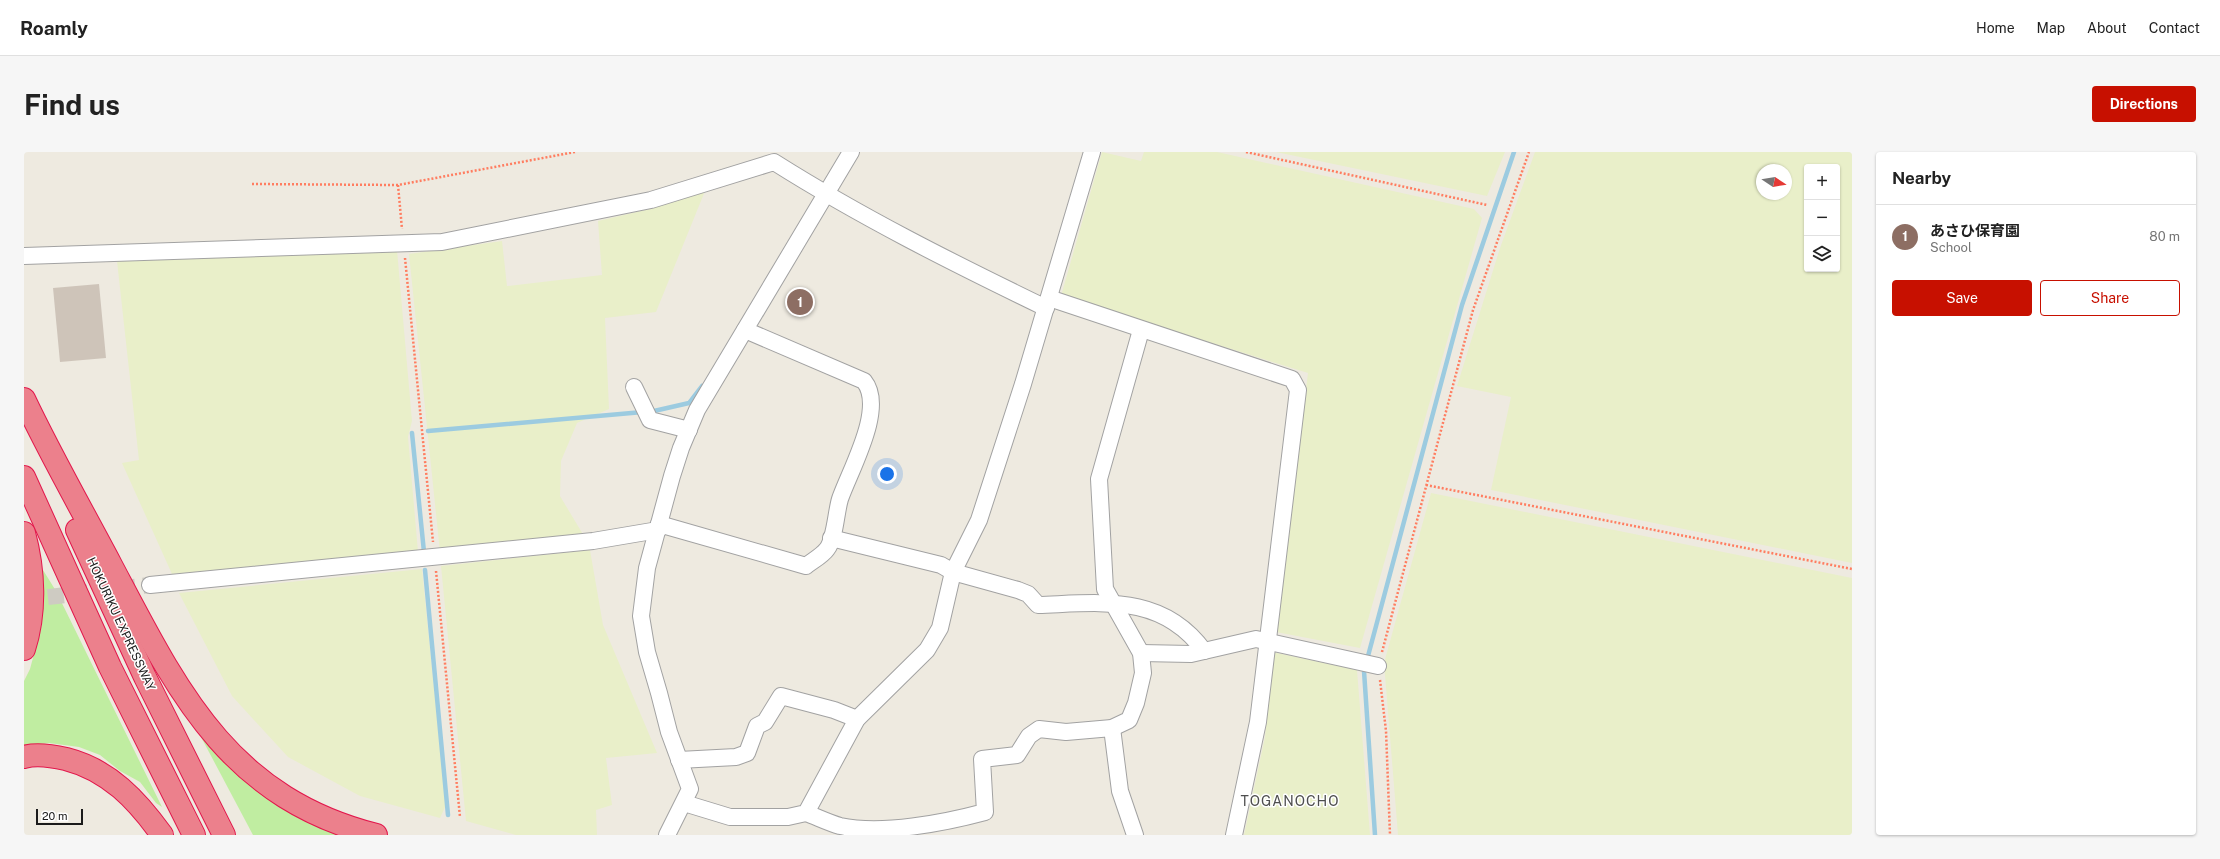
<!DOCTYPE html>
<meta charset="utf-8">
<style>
:root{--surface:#fff;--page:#f6f6f6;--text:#222;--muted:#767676;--line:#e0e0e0;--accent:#c71000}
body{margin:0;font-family:"Public Sans","Noto Sans JP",sans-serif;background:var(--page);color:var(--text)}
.controls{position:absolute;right:12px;top:12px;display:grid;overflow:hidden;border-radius:4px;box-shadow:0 1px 3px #0004}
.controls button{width:36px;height:36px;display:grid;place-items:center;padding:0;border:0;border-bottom:1px solid var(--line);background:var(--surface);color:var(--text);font:20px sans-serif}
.compass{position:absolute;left:1732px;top:12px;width:36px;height:36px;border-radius:50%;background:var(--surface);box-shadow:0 1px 3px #0004;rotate:102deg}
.scale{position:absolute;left:12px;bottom:10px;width:47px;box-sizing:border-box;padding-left:4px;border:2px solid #1b1b1b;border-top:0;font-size:11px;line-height:14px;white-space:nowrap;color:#1b1b1b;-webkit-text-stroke:3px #fff;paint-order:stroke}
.you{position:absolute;left:863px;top:322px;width:14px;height:14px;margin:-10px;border:3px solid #fff;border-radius:50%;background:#1a73e8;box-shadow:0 0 0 6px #1a73e833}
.badge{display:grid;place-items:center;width:26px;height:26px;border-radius:50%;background:var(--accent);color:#fff;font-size:13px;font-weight:700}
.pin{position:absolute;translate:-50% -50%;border:2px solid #fff;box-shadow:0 1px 4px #0006}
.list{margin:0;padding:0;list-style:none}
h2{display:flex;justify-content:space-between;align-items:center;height:52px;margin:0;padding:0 16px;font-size:17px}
h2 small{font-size:13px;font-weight:400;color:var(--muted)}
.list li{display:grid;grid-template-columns:26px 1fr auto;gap:12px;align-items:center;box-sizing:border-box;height:64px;padding:0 16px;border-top:1px solid var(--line)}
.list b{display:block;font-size:15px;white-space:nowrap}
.list p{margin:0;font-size:13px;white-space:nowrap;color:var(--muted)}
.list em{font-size:13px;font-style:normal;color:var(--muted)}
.actions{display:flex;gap:8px;padding:12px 16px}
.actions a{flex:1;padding:9px 0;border:1px solid var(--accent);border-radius:4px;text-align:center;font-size:14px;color:var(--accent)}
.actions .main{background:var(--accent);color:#fff}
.icon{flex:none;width:22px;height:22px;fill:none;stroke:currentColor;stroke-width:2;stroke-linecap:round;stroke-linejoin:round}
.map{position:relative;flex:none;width:1828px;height:683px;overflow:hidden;border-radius:4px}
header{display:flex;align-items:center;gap:24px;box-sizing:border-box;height:56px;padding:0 20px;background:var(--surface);border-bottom:1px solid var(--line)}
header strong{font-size:19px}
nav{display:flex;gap:22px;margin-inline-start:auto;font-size:14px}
.intro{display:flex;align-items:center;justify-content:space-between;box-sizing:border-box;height:96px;padding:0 24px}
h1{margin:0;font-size:28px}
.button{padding:10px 18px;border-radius:4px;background:var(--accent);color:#fff;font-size:14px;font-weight:700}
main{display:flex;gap:24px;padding:0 24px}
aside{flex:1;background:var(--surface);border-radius:4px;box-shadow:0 1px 3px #0004}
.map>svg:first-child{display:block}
.farmland{fill:#e9efc9;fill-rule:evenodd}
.grass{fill:#c0eda1}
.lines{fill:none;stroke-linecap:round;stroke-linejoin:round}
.stream{stroke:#9ccbe0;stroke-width:4.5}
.building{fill:#cec4b9}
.minor-tunnel{stroke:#cecbc2;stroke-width:16;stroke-dasharray:16 8;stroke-linecap:butt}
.minor-casing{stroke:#a2a2a2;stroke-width:18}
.highway-casing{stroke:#e2174c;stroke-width:24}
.path{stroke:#ff7d60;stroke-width:2.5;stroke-dasharray:2 2;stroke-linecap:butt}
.minor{stroke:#fff;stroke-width:16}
.highway{stroke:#ec808c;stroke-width:22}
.labels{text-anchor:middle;stroke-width:3;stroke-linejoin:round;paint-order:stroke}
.street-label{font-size:12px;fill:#1b1b1b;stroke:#fff}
.quarter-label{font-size:14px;letter-spacing:1px;fill:#4e4e4e;stroke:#fff}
</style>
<header>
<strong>Roamly</strong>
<nav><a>Home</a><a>Map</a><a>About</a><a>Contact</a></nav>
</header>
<div class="intro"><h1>Find us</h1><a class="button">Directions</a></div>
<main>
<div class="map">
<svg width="1828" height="683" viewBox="0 0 1828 683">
<rect width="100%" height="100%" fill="#eeeae0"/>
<g class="farmland">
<path d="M1078 0 1117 9 1120 0H1193L1450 57 1458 66 1336 496 1252 480 1284 221 1037 144Z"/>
<path d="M1252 0H1481L1463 44Z"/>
<path d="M1511 0H1828V411L1467 338 1487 245 1433 234 1476 96ZM1783 15H1813V117H1783ZM1738 18H1762V42H1738Z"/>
<path d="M681 39 632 160 581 166 585 257 553 271 537 309 536 344 560 384 416 400 385 102 478 89 483 134 578 123 574 69 630 56Z"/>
<path d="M373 98 388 269 384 285 394 400 148 422 98 311 115 308 93 109Z"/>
<path d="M1407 341 1828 426V683H1374L1360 511Z"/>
<path d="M566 398 579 473 633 601 582 606 588 653 572 658 573 683H492L442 669 417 414Z"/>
<path d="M398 417 422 653 416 666 336 644 264 605 208 544 155 441Z"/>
<path d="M1248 500 1333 518 1346 683H1220L1241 585Z"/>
</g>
<g class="grass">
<path d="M19 418 32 439 138 655 132 651 116 630 96 619 76 603 55 595 25 591 0 594V529L6 517 18 472Z"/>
<path d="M183 580 326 683H229L177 585Z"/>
</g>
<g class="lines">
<g class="stream">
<path d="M404 279 630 259 665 251 678 234"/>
<path d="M388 281 400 400"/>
<path d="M401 418 424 663"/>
<path d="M1351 683 1340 519 1438 153 1490 0"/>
</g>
</g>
<path class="building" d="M75 132 82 206 36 210 29 136Z"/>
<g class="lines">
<path class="minor-tunnel" d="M0 448 126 433"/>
<g class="minor-casing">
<g id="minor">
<path d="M0 104 418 90 627 48 750 10C837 65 929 111 1022 156"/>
<path d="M1025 146 1268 227 1274 238 1234 570 1210 683"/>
<path d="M610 235 626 268 665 278"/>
<path d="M635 372 782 414C788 409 798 404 803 397 811 387 812 360 816 347 826 318 862 256 840 229L721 178"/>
<path d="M807 386 917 413 929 420 994 438 1004 442 1014 453C1077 451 1138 441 1180 499"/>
<path d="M126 433 569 389 634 378"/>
<path d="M1117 501 1167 502 1232 487 1354 514"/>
<path d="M1088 576 1096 639 1111 683"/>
<path d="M655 608 712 605 723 601 733 574 741 570 757 544 810 558 833 567"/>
<path d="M660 651 706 665H764L782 661 833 567 903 498 916 476 929 420 955 368 999 232 1068 0"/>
<path d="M782 661C793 665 805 671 816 674 858 683 920 671 961 660L958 607 993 603 1005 584 1015 577 1042 580 1088 576 1105 568 1112 551 1119 521 1117 501 1081 437 1075 327 1117 178"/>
<path d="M643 683 666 637 645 580 635 541 623 500 617 464 623 416 648 324 657 296 673 258 827 0"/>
</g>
</g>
<g class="highway-casing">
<g id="highway">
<path d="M0 247C27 304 58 358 87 413 153 538 203 645 352 683"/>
<path d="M0 325 86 515 170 683"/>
<path d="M53 378 121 525 200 683"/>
<path d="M0 381C10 418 12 460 0 497"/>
<path d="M0 605C13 601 29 604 42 607 85 618 113 648 138 683"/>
</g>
</g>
<g class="path">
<path d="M1222 0 1463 53"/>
<path d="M228 32 374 33 551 0"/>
<path d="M374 33 378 77"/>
<path d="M381 106 409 390"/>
<path d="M1402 333 1828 417"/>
<path d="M412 419 436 665"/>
<path d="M1358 500 1449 158 1505 0"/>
<path d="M1356 528 1362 579 1366 683"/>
</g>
<use href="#minor" class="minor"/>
<use href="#highway" class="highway"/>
</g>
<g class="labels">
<g class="street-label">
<text transform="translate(97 472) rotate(65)" y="4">HOKURIKU EXPRESSWAY</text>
</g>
<g class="quarter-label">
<text x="1266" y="654">TOGANOCHO</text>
</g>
</g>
</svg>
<div class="controls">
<button>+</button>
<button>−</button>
<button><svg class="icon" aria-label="layers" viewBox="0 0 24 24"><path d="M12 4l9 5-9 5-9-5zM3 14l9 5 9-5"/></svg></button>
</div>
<svg class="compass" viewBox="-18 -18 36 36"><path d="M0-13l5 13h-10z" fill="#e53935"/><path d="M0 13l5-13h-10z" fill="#767676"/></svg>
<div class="scale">20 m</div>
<div class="you"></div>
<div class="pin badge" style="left:776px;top:150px;background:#8d6e63">1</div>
</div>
<aside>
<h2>Nearby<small></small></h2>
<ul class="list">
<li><span class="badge" style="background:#8d6e63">1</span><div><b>あさひ保育園</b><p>School</p></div><em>80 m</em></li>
</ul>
<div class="actions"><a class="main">Save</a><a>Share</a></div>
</aside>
</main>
